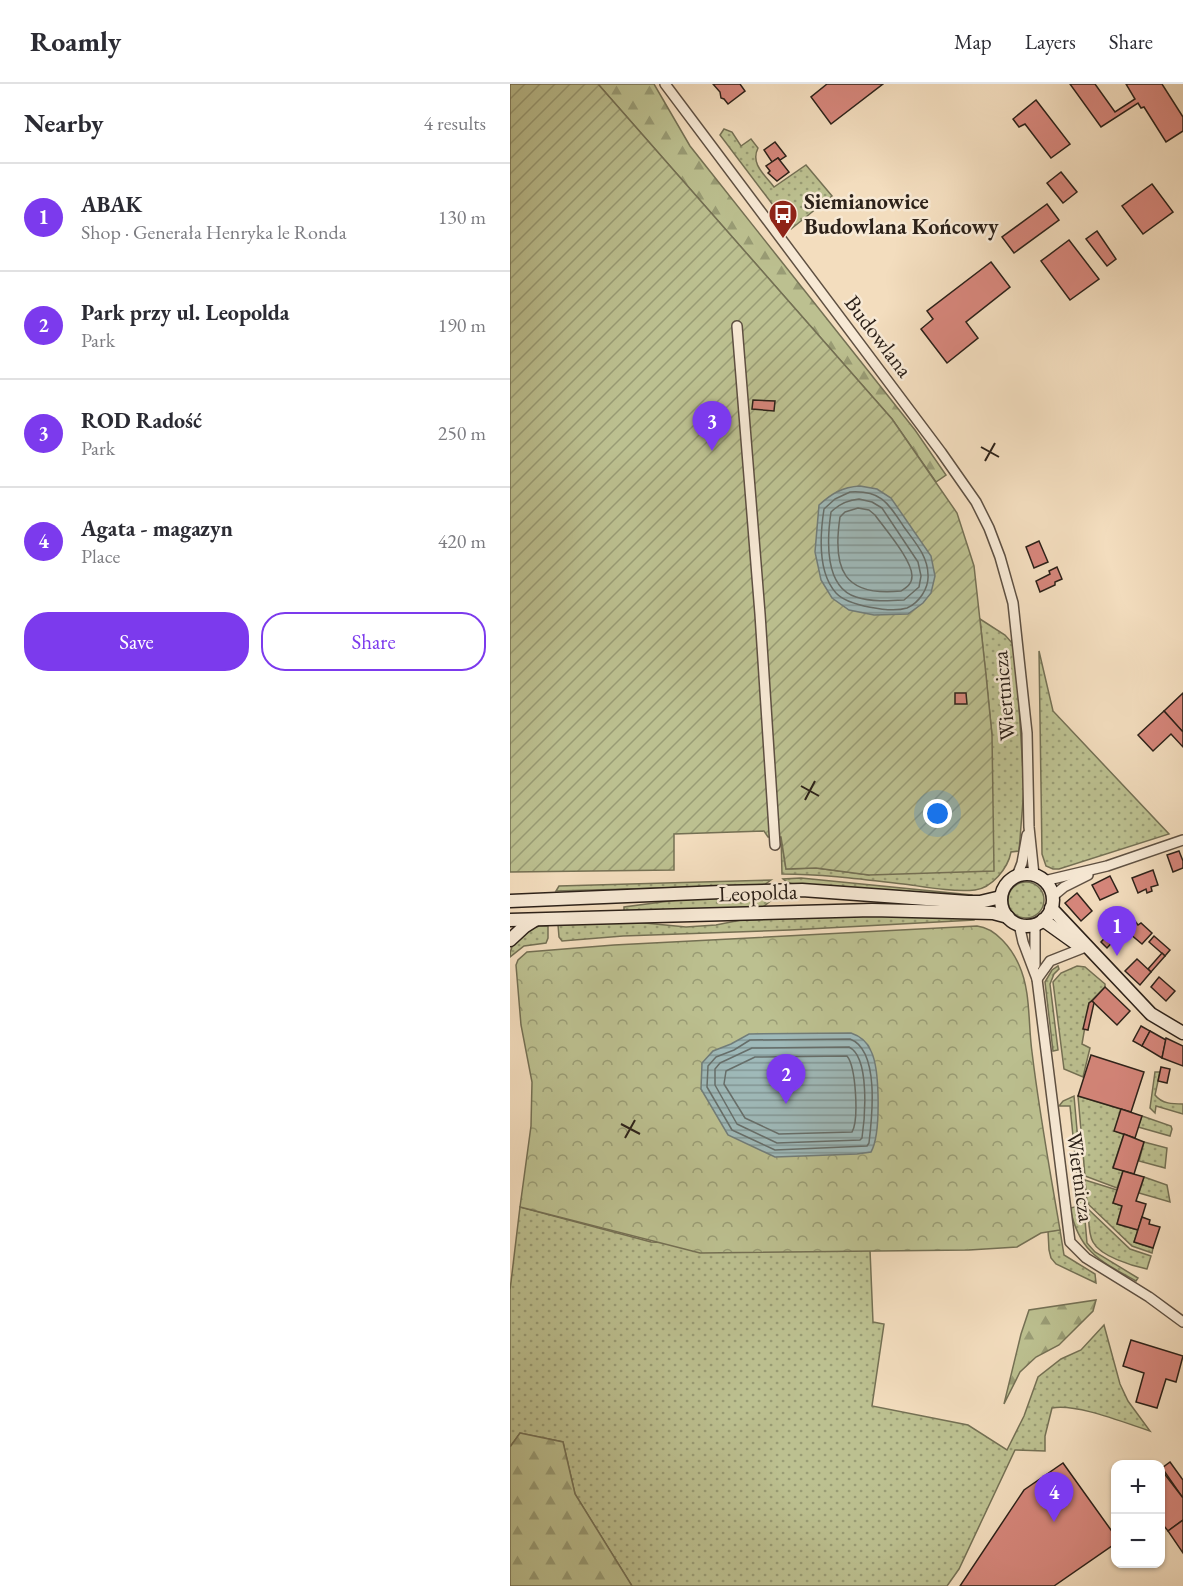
<!DOCTYPE html>
<meta charset="utf-8">
<style>
:root{--surface:#fff;--page:#f7f7f7;--text:#2b2b33;--muted:#7c7c81;--line:#e1e1e2;--accent:#7c3aed}
body{margin:0;font-family:"EB Garamond",serif;background:var(--page);color:var(--text)}
.controls{position:absolute;right:18px;bottom:18px;display:grid;overflow:hidden;border-radius:12px;box-shadow:0 2px 4px #0004}
.controls button{width:54px;height:54px;display:grid;place-items:center;padding:0;border:0;border-bottom:2px solid var(--line);background:var(--surface);color:var(--text);font:30px sans-serif}
.you{position:absolute;left:428px;top:730px;width:21px;height:21px;margin:-15px;border:4px solid #fff;border-radius:50%;background:#1a73e8;box-shadow:0 0 0 9px #1a73e833}
.badge{display:grid;place-items:center;width:39px;height:39px;border-radius:50%;background:var(--accent);color:#fff;font-size:20px;font-weight:700}
.pin{position:absolute;translate:-50% -50px;filter:drop-shadow(0 2px 3px #0008)}
.pin::after{content:'';position:absolute;top:32px;width:21px;height:18px;background:inherit;clip-path:polygon(0 0,100% 0,50% 100%)}
.list{margin:0;padding:0;list-style:none}
h2{display:flex;justify-content:space-between;align-items:center;height:78px;margin:0;padding:0 24px;font-size:26px}
h2 small{font-size:20px;font-weight:400;color:var(--muted)}
.list li{display:grid;grid-template-columns:39px 1fr auto;gap:18px;align-items:center;box-sizing:border-box;height:108px;padding:0 24px;border-top:2px solid var(--line)}
.list b{display:block;font-size:22px;white-space:nowrap}
.list p{margin:0;font-size:20px;white-space:nowrap;color:var(--muted)}
.list em{font-size:20px;font-style:normal;color:var(--muted)}
.actions{display:flex;gap:12px;padding:18px 24px}
.actions a{flex:1;padding:14px 0;border:2px solid var(--accent);border-radius:24px;text-align:center;font-size:21px;color:var(--accent)}
.actions .main{background:var(--accent);color:#fff}
.map{position:relative;flex:none;width:673px;height:1502px;overflow:hidden}
header{display:flex;align-items:center;gap:36px;box-sizing:border-box;height:84px;padding:0 30px;background:var(--surface);border-bottom:2px solid var(--line)}
header strong{font-size:28px}
nav{display:flex;gap:33px;margin-inline-start:auto;font-size:21px}
main{display:flex}
aside{flex:1;background:var(--surface)}
.map>svg:first-child{display:block}
.grass{fill:url(#grass-dots);stroke:#747054;stroke-width:1.5}
.forest{fill:url(#forest-firs);stroke:#747054;stroke-width:1.5}
.park{fill:url(#park-crowns);stroke:#747054;stroke-width:1.5}
.garden{fill:url(#garden-furrows);stroke:#747054;stroke-width:1.5}
.water{fill:url(#water-rules);stroke:#717d7a;stroke-width:1.5}
.lines{fill:none;stroke-linecap:round;stroke-linejoin:round}
.shore{stroke:#666e6a;stroke-width:1.5}
.building{fill:#d6867b;stroke:#2c2119;stroke-width:1.5}
.street-casing{stroke:#5e5042;stroke-width:12}
.secondary-casing{stroke:#2c2119;stroke-width:15}
.street{stroke:#f7e9d5;stroke-width:9}
.secondary{stroke:#f7e9d5;stroke-width:12}
.ticks{fill:none;stroke:#2c2119;stroke-width:2}
.labels{text-anchor:middle;stroke-width:5;stroke-linejoin:round;paint-order:stroke}
.poi-label{font-size:22px;font-weight:bold;fill:#2c2119;stroke:#f7e9d5;text-anchor:start}
.street-label{font-size:22px;fill:#2c2119;stroke:#f7e9d5}
</style>
<header>
<strong>Roamly</strong>
<nav><a>Map</a><a>Layers</a><a>Share</a></nav>
</header>
<main>
<aside>
<h2>Nearby<small>4 results</small></h2>
<ul class="list">
<li><span class="badge">1</span><div><b>ABAK</b><p>Shop · Generała Henryka le Ronda</p></div><em>130 m</em></li>
<li><span class="badge">2</span><div><b>Park przy ul. Leopolda</b><p>Park</p></div><em>190 m</em></li>
<li><span class="badge">3</span><div><b>ROD Radość</b><p>Park</p></div><em>250 m</em></li>
<li><span class="badge">4</span><div><b>Agata - magazyn</b><p>Place</p></div><em>420 m</em></li>
</ul>
<div class="actions"><a class="main">Save</a><a>Share</a></div>
</aside>
<div class="map">
<svg width="673" height="1502" viewBox="0 0 673 1502">
<defs>
<pattern id="grass-dots" width="8" height="8" patternUnits="userSpaceOnUse" patternTransform="scale(1.5)"><rect width="8" height="8" fill="#bcc090"/><path d="M2 2h.1M6 6h.1" fill="none" stroke="#999c75" stroke-width="1.8" stroke-linecap="round"/></pattern>
<pattern id="forest-firs" width="22" height="20" patternUnits="userSpaceOnUse" patternTransform="scale(1.5)"><rect width="22" height="20" fill="#bcc090"/><path d="M5 1l3.5 6h-7zM16 11l3.5 6h-7z" fill="#999c75"/></pattern>
<pattern id="park-crowns" width="20" height="18" patternUnits="userSpaceOnUse" patternTransform="scale(1.5)"><rect width="20" height="18" fill="#bcc090"/><path d="M2 6a3 3 0 1 1 6 0M12 15a3 3 0 1 1 6 0" fill="none" stroke="#999c75"/></pattern>
<pattern id="garden-furrows" width="10" height="10" patternUnits="userSpaceOnUse" patternTransform="scale(1.5)"><rect width="10" height="10" fill="#bcc090"/><path d="M-1 1l2-2M0 10L10 0M9 11l2-2" fill="none" stroke="#999c75"/></pattern>
<pattern id="water-rules" width="6" height="5" patternUnits="userSpaceOnUse" patternTransform="scale(1.5)"><rect width="6" height="5" fill="#9fbaba"/><path d="M0 2.5h6" fill="none" stroke="#829796"/></pattern>
</defs>
<rect width="100%" height="100%" fill="#f3ddbe"/>
<filter id="stains"><feTurbulence type="fractalNoise" baseFrequency=".00333" numOctaves="4"/><feColorMatrix values="0 0 0 0 .2 0 0 0 0 .09 0 0 0 0 .02 0 0 0 .5 -.17"/></filter>
<radialGradient id="worn" r=".72"><stop offset=".6" stop-color="#630" stop-opacity="0"/><stop offset="1" stop-color="#630" stop-opacity=".3"/></radialGradient>
<g class="grass">
<path d="M214 45 222 48 231 62 241 55 248 64C240 80 255 91 264 103L296 81 322 112 281 145 210 51Z"/>
<path d="M470 535 495 551 503 560 508 606 514 704 509 767 501 768C498 784 482 804 465 806 445 808 421 804 401 801 358 796 315 790 272 790L271 753 276 785 306 784 359 791 482 651Z"/>
<path d="M529 567 543 627 659 750 549 785H543L536 782 532 770Z"/>
<path d="M291 794 462 811 463 814C411 812 360 805 309 801 298 800 281 803 273 795Z"/>
<path d="M261 796 254 801 46 807 49 802Z"/>
<circle cx="516" cy="816" r="18"/>
<path d="M261 813 263 815 253 823 114 827V823L175 815Z"/>
<path d="M395 831 464 832V836L280 846 113 852 52 857 49 853 48 841 124 838 176 843 206 841 231 836Z"/>
<path d="M28 842H38V854L36 859 14 862 0 873C0 857 13 847 28 842Z"/>
<path d="M548 882 549 885 544 890 540 900 548 966 543 967 535 898 542 886Z"/>
<path d="M567 882 575 883 595 900V903L579 919 572 960 580 964 573 993 554 985 543 898 551 889Z"/>
<path d="M645 988H650L645 1011C652 1020 663 1020 673 1020V1030L646 1022 645 1029 640 1024Z"/>
<path d="M564 1012 577 1159 585 1168 628 1194 626 1197C590 1177 569 1168 560 1124L570 1122 560 1022H549L553 1017Z"/>
<path d="M568 1012 611 1025 605 1047 614 1050 603 1083 613 1087 607 1104 575 1092Z"/>
<path d="M632 1032 661 1042 662 1045 660 1052 628 1043Z"/>
<path d="M634 1058 657 1064 655 1084 629 1077Z"/>
<path d="M634 1093 657 1101 660 1118 629 1109Z"/>
<path d="M575 1096 607 1106 603 1119 612 1122 607 1140 628 1146 624 1158 643 1164 642 1169 622 1162 577 1119Z"/>
<path d="M10 1123 141 1158 317 1166H360L363 1238 374 1240 362 1322 458 1341 497 1366 514 1332 528 1293 551 1275 571 1266 594 1241 610 1300 618 1317 640 1347C615 1339 566 1319 542 1324L535 1352V1367L505 1366 449 1485 437 1502H122L65 1410 53 1358 10 1349 0 1363V1206Z"/>
<path d="M578 1125 620 1165 641 1172 637 1185C622 1182 590 1172 583 1158 578 1150 579 1134 578 1125Z"/>
<path d="M550 1146 554 1171 585 1190 586 1199 546 1180 541 1174 539 1166 538 1147Z"/>
</g>
<g class="forest">
<path d="M88 0H144L180 62 405 346 436 391 426 398 382 335Z"/>
<path d="M586 1216 583 1227 549 1261 526 1273 510 1288 494 1320 511 1250 519 1226Z"/>
<path d="M10 1349 53 1358 65 1410 122 1502H0V1363Z"/>
</g>
<path class="park" d="M467 842C486 844 502 865 509 881 521 907 518 940 522 968 529 1027 540 1087 550 1146L531 1149 507 1163 459 1166 190 1169 10 1123 21 1042 22 998 11 941 6 881 8 876 17 868 104 861Z"/>
<path class="garden" d="M0 0H88L382 335 447 429 464 482 476 591 482 651 484 787 359 791 306 784 276 785 271 753H258L254 747 164 750V786L0 788Z"/>
<g class="water">
<path d="M350 402 367 405 381 414 421 472 425 492 421 509 413 519 398 530 364 531 339 526 322 514 311 496 305 468 309 421C321 410 332 403 350 402Z"/>
<path d="M341 949C350 952 357 957 361 967 370 985 371 1051 361 1068L347 1070 265 1073 218 1051 191 1005 192 979 203 967 221 960 239 950Z"/>
</g>
<g class="lines">
<g class="shore">
<path d="M340 408C371 406 378 419 394 443 404 457 418 472 418 491 419 504 409 519 397 524 381 529 338 522 326 509 307 488 310 451 314 425L325 415Z"/>
<path d="M349 415 362 418 372 424 408 478 411 492 409 503 394 516C378 517 362 518 346 513 314 503 317 455 321 428 329 420 338 416 349 415Z"/>
<path d="M348 424 359 426 365 431C375 445 402 476 402 492 402 500 397 503 391 507 334 513 322 486 330 433L335 428Z"/>
<path d="M340 955C370 966 362 1034 359 1059L357 1062 265 1066 222 1046 197 1003 198 982 206 973 224 966 240 956Z"/>
<path d="M339 963C360 973 355 1034 352 1054L350 1056 267 1059 227 1040 205 1001V985L210 979 242 964Z"/>
<path d="M337 972C346 983 349 1036 342 1048L269 1050 235 1034 214 1000 216 987 245 973Z"/>
</g>
</g>
<g class="building">
<path d="M203 0H230L235 7 218 20 214 15 211 14 210 8Z"/>
<path d="M317 0H373L321 40 301 13Z"/>
<path d="M560 0H585L605 28 625 15 616 0H652L673 33V47L656 58 634 23 631 24 628 19 591 43Z"/>
<path d="M526 16 560 60 541 74 515 40 509 43 503 35Z"/>
<path d="M265 58 276 72 270 76 268 74 262 78 254 66Z"/>
<path d="M268 74 279 88 267 97 258 89 260 87 256 82Z"/>
<path d="M551 88 567 108 553 119 537 99Z"/>
<path d="M642 100 663 128 633 150 612 122Z"/>
<path d="M537 120 549 136 504 169 492 153Z"/>
<path d="M587 147 606 175 597 182 576 155Z"/>
<path d="M559 156 589 195 560 216 531 177Z"/>
<path d="M481 178 500 203 456 238 468 254 437 279 411 245 423 235 417 227Z"/>
<path d="M243 316 265 317 264 327 242 325Z"/>
<path d="M529 457 538 478 524 484 516 463Z"/>
<path d="M547 483 552 495 545 498V501L530 508 526 497 540 490 539 487Z"/>
<path d="M445 609H456L457 620H445Z"/>
<path d="M673 609V648L654 627Z"/>
<path d="M654 627 673 648V663L661 650 643 667 628 651Z"/>
<path d="M669 767 673 777V784L663 788 657 771Z"/>
<path d="M643 786 648 801 641 803 642 807 637 809 636 805 628 809 622 794Z"/>
<path d="M600 792 608 808 590 816 582 801Z"/>
<path d="M567 809 582 827 571 837 555 819Z"/>
<path d="M625 837 628 841 631 839 642 849 632 860 619 849 623 846 620 843Z"/>
<path d="M603 845 609 851 597 864 591 858Z"/>
<path d="M644 852 660 866 655 872 639 858Z"/>
<path d="M652 869 655 872 641 888 638 885Z"/>
<path d="M627 875 641 888 630 901 615 887Z"/>
<path d="M649 893 665 907 656 917 641 903Z"/>
<path d="M595 903 620 927 607 941 582 917Z"/>
<path d="M582 917 584 919 578 946 573 945 579 919Z"/>
<path d="M631 942 640 947 632 962 623 957Z"/>
<path d="M640 947 656 956 652 974 632 962Z"/>
<path d="M656 954 673 962V982L652 974Z"/>
<path d="M581 971 634 988 621 1028 568 1012Z"/>
<path d="M651 983 660 985 657 999 648 997Z"/>
<path d="M611 1025 632 1032 625 1054 604 1047Z"/>
<path d="M614 1050 634 1058 624 1090 603 1084Z"/>
<path d="M613 1087 634 1093 626 1117 636 1120 628 1146 607 1140 612 1122 603 1119Z"/>
<path d="M632 1133 640 1136 639 1140 650 1143 643 1164 624 1158Z"/>
<path d="M621 1256 673 1272 666 1298 656 1295 647 1324 626 1318 634 1289 613 1282Z"/>
<path d="M660 1378 673 1396V1414L652 1384Z"/>
<path d="M553 1379 606 1453V1459L544 1502H450L514 1406Z"/>
<path d="M650 1384 673 1414V1436L658 1447 650 1437Z"/>
<path d="M673 1436V1469L658 1447Z"/>
</g>
<g class="lines">
<g class="street-casing">
<g id="street">
<path d="M155 0 431 368 466 418 479 444 490 473 503 519 517 649 519 743 524 791"/>
<path d="M227 242 250 530 265 761"/>
<path d="M507 792 512 779 517 751"/>
<path d="M534 797 597 782 673 756"/>
<path d="M542 813 554 803 578 791"/>
<path d="M509 840 513 858 527 895 560 1158 576 1174 639 1213 673 1238"/>
<path d="M525 881V840"/>
<path d="M527 895 540 877 573 864"/>
</g>
</g>
<g class="secondary-casing">
<g id="secondary">
<circle cx="517" cy="816" r="26"/>
<path d="M0 817 211 808 292 806 458 818H470L491 813"/>
<path d="M541 824 641 930 673 949"/>
<path d="M0 836 362 826 483 829 498 833"/>
<path d="M533 836 568 861"/>
<path d="M0 856 14 843 25 836"/>
</g>
</g>
<use href="#street" class="street"/>
<use href="#secondary" class="secondary"/>
</g>
<path class="ticks" d="M471 363 489 373M475 377 485 359M291 702 309 712M295 716 305 697M111 1040 130 1050M115 1054 125 1036"/>
<defs>
<g id="bus-pin" transform="scale(1.5)"><path d="M0 17L-7.5 6A9.5 9.5 0 1 1 7.5 6Z" fill="#8f2418" stroke="#f7e9d5"/><path d="M-5-6H5V4H4V6H2V4H-2V6H-4V4H-5ZM-3.5-4V0h7V-4ZM-3.5 1.2v1.5H-2V1.2ZM2 1.2v1.5H3.5V1.2Z" fill="#fff"/></g>
</defs>
<g fill-rule="evenodd">
<use href="#bus-pin" x="273" y="130"/>
</g>
<g class="labels">
<g class="poi-label">
<text x="294" y="125">Siemianowice<tspan x="294" dy="25">Budowlana Końcowy</tspan></text>
</g>
<g class="street-label">
<text transform="translate(369 252) rotate(53)" y="8">Budowlana</text>
<text transform="translate(493 612) rotate(-95)" y="8">Wiertnicza</text>
<text transform="translate(248 808) rotate(-2)" y="8">Leopolda</text>
<text transform="translate(571 1093) rotate(82)" y="8">Wiertnicza</text>
</g>
</g>
<rect width="100%" height="100%" filter="url(#stains)"/>
<rect width="100%" height="100%" fill="url(#worn)"/>
</svg>
<div class="controls">
<button>+</button>
<button>−</button>
</div>
<div class="you"></div>
<div class="pin badge" style="left:607px;top:872px">1</div>
<div class="pin badge" style="left:276px;top:1020px">2</div>
<div class="pin badge" style="left:202px;top:367px">3</div>
<div class="pin badge" style="left:544px;top:1438px">4</div>
</div>
</main>
